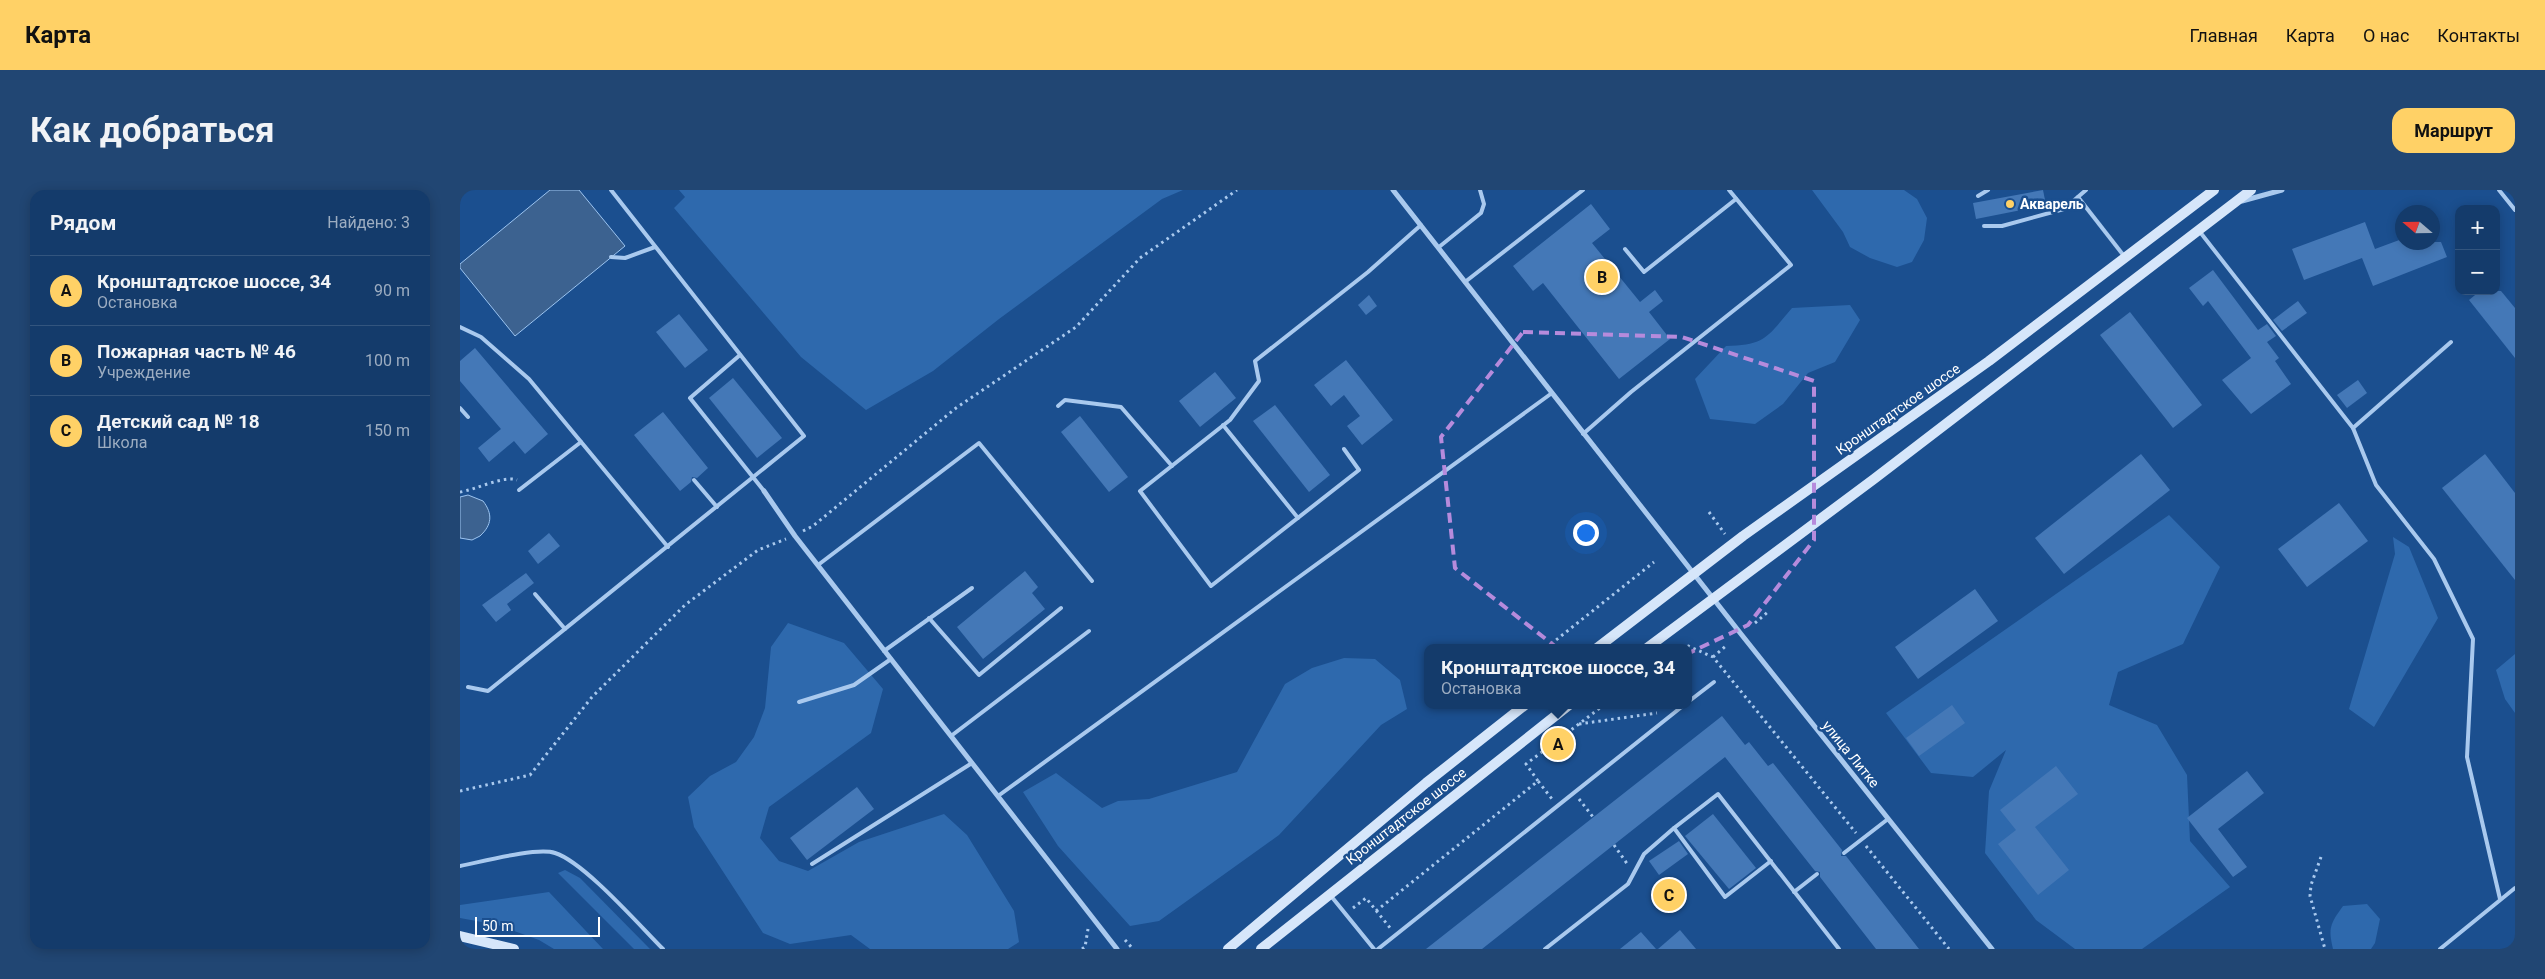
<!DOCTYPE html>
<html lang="ru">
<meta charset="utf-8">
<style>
:root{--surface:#143b6b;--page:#214673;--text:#f1f3f6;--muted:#9dadc1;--line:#33557e;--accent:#ffd166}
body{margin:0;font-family:Roboto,sans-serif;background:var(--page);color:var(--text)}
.controls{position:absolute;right:15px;top:15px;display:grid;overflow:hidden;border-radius:10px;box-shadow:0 2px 12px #0003}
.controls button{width:45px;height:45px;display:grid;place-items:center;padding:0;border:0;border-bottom:1px solid var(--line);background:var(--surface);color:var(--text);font:25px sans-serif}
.compass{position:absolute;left:1935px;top:15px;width:45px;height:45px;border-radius:50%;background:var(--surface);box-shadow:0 2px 12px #0003;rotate:290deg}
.scale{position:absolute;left:15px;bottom:12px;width:125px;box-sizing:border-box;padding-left:5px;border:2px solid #fff;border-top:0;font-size:14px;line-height:18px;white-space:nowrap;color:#fff;-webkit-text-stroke:4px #1b4f8f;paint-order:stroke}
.you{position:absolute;left:1125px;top:342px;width:18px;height:18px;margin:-12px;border:4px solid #fff;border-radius:50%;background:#1a73e8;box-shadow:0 0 0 8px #1a73e833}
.badge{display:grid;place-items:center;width:32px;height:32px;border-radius:50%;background:var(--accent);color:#111;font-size:16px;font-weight:700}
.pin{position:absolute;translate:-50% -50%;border:2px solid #fff;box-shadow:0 1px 5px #0006}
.popup{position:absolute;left:964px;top:454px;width:268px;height:65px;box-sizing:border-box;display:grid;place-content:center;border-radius:10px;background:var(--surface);filter:drop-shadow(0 1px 4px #0005);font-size:16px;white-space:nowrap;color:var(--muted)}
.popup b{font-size:19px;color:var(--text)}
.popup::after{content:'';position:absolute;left:50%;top:100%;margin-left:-10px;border:10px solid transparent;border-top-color:var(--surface)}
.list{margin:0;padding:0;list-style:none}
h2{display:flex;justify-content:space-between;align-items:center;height:65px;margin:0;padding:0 20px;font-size:21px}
h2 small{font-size:16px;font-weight:400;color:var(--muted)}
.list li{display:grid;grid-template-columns:32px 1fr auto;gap:15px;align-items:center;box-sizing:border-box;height:70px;padding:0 20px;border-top:1px solid var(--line)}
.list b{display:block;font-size:19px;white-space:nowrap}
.list p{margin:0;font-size:16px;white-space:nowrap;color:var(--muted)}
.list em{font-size:16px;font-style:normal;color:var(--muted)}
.map{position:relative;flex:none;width:2055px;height:759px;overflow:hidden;border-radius:15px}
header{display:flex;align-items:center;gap:30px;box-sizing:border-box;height:70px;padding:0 25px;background:var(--accent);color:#111}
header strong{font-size:24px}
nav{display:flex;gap:28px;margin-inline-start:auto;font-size:18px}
.intro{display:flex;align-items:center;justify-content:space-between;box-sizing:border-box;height:120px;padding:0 30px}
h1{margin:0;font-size:35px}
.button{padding:12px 22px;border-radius:15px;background:var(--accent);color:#111;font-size:18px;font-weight:700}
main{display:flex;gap:30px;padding:0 30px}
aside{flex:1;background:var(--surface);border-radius:15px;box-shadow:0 2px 12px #0003}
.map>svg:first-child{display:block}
.green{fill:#2e69ad}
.water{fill:#3c6290;stroke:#9cc4f0}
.building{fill:#4478b7}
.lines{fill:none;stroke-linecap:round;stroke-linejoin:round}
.path{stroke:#a9c9ee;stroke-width:3;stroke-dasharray:2.5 4;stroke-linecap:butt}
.service{stroke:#a9c9ee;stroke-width:4}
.minor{stroke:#a9c9ee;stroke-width:5}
.secondary{stroke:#d6e6fa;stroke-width:10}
.marked{fill:none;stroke:#b68bdc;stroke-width:4;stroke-dasharray:10 6;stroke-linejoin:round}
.poi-dot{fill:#ffd166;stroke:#1b4f8f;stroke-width:2}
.labels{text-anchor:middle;stroke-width:5;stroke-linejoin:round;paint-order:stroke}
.poi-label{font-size:14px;font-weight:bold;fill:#fff;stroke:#1b4f8f;text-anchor:start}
.street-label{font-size:14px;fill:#fff;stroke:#1b4f8f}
</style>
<header>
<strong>Карта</strong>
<nav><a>Главная</a><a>Карта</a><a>О нас</a><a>Контакты</a></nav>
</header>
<div class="intro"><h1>Как добраться</h1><a class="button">Маршрут</a></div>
<main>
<aside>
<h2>Рядом<small>Найдено: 3</small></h2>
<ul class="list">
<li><span class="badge">A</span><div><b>Кронштадтское шоссе, 34</b><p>Остановка</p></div><em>90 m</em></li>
<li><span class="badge">B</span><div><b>Пожарная часть № 46</b><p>Учреждение</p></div><em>100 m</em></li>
<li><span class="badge">C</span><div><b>Детский сад № 18</b><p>Школа</p></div><em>150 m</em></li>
</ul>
</aside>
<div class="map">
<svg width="2055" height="759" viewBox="0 0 2055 759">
<rect width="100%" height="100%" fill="#1b4f8f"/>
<g class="green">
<path d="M219 0H723L702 9 539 129 473 181 406 220 341 167 214 18 225 7Z"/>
<path d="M1352 0H1444L1457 9 1467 28 1464 50 1452 72 1437 77 1410 68 1390 57 1383 42Z"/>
<path d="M1390 115 1400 130 1375 172 1348 183 1323 214 1295 234 1250 229 1235 189 1266 156C1306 155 1307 147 1332 118Z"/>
<path d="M1709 325 1760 377 1723 454 1658 482 1649 515 1697 535 1727 585 1730 651 1770 697 1682 759H1615L1576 730 1525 663 1529 601 1546 560 1513 587 1471 583 1426 523Z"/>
<path d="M1933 347 1949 357 1978 428 1914 537 1889 519 1935 364Z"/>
<path d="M328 433 384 453 423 499 411 543 309 617 300 648 319 671 348 681 399 652 484 624 507 645 554 721 559 752 548 759H410L391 745 330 754 303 743 234 637 228 607 250 586 276 572 294 547 305 518 311 457Z"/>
<path d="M2055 464V523L2045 509 2036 480Z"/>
<path d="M884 468 915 469 940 490 947 519 921 535 819 645 699 731 670 736 598 656 563 602 596 583 642 618 658 611 689 609 777 582 825 494 852 478Z"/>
<path d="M105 680 120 688 190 759H174L98 683Z"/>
<path d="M89 702 143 759H94L79 750 38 735 0 728V715Z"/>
<path d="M1907 714 1920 729 1915 753 1911 759H1873C1868 738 1870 734 1883 716Z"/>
</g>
<g class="water">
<path d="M90 0H119L165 56 55 146 0 78V74Z"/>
<path d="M8 305 23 311C33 324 32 335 20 346L12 350 0 348V307Z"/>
</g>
<g class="building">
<path d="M1583 0 1586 15 1516 29 1513 13Z"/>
<path d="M1131 14 1150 39 1132 53 1180 112 1195 100 1203 111 1189 122 1210 149 1159 189 1083 93 1073 101 1053 76Z"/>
<path d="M1905 32 1915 59 1942 49V52H1981L1987 67 1913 96 1902 68 1844 90 1832 59Z"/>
<path d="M1753 80 1798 140 1807 134 1816 146 1807 152 1819 168 1815 171 1831 194 1791 224 1762 190 1791 168 1748 111 1743 116 1729 98Z"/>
<path d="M2020 101H2041L2055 118V168L2009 110Z"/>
<path d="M909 105 917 116 906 125 898 115Z"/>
<path d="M1838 111 1847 123 1822 141 1813 130Z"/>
<path d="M1670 122 1742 215 1713 238 1640 145Z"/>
<path d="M219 124 248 160 225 178 196 142Z"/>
<path d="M15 158 88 244 65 264 54 251 29 272 18 258 41 239 0 191V171Z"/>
<path d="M886 170 933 230 902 255 887 236 900 226 884 205 871 216 854 195Z"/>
<path d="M755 182 776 208 740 237 719 211Z"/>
<path d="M273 188 322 248 297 268 249 208Z"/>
<path d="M1898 190 1907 203 1887 218 1877 205Z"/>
<path d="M815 215 870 285 849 302 793 231Z"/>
<path d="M203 222 248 278 237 288 232 287 231 292 220 301 174 245Z"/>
<path d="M620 226 668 287 649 302 601 242Z"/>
<path d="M1681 264 1710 300 1604 384 1575 348Z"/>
<path d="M2025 264 2055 303V390L1982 298Z"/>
<path d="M1879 313 1908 351 1847 397 1818 359Z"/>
<path d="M89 343 100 356 78 374 68 361Z"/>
<path d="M565 381 578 397 572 403 585 419 523 469 497 437Z"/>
<path d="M66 383 74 393 47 414 51 420 36 432 22 415Z"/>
<path d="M1515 399 1538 431 1458 489 1435 457Z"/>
<path d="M1492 515 1505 533 1459 566 1446 548Z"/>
<path d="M1262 526 1285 555 1289 552 1308 576 1313 573 1382 660 1381 666H1386L1459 759H1416L1360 687V682L1355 681 1265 567 1022 759H966Z"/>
<path d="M1596 576 1618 604 1575 637 1609 680 1578 705 1538 654 1556 640 1540 620Z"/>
<path d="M1787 581 1804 603 1758 639 1787 677 1773 687 1727 628Z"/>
<path d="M397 597 414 619 347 670 330 648Z"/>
<path d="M1253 624 1296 678 1269 699 1225 646Z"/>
<path d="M1219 651 1228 664 1199 685 1189 671Z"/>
<path d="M1220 740 1236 759H1198Z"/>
<path d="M1181 742 1196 759H1160Z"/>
</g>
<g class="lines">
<g class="path">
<path d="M0 302C15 300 44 285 57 290"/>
<path d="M1249 322 1265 344"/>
<path d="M343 341 353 336 496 218 616 137 680 68 777 0"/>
<path d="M1295 433 1309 421"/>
<path d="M1086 458 1194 372"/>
<path d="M1222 458 1226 455 1253 467 1396 643"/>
<path d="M1253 467 1267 455"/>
<path d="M1119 534 1197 523"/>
<path d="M1078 591 1066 574 1144 515"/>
<path d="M0 601 70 585 132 507 225 415 298 360 326 349"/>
<path d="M1119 609 1133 627"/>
<path d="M1154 655 1168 675"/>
<path d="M1406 656 1489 759"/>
<path d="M1861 667 1851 695 1850 706 1865 759"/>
<path d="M893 718 906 708 931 739"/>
<path d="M916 721 1078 591 1092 609"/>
<path d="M665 750 673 759"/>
<path d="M622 759 625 757 628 739"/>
</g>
<g class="service">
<path d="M2039 0 2055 20"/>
<path d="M1518 6 1528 0"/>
<path d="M1618 7 1664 66"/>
<path d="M1524 36H1542L1604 19 1626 0"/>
<path d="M1740 42 1893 238 1991 152"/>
<path d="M979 57 1021 23 1024 14 1020 0"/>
<path d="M1165 59 1184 82 1276 9"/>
<path d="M151 67 165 68 195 57"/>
<path d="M1005 92 1123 0"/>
<path d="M0 137 21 147 69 189 208 357"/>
<path d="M280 165 230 208 304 301"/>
<path d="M598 216 605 210 661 217 712 276"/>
<path d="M0 218 8 227"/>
<path d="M763 235 838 328"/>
<path d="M1893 238 1916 295 1974 369 2013 449 2007 567 2040 709"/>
<path d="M1123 244 1171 202 1331 75 1269 0"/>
<path d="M884 259 899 280 751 396 680 301 770 230 799 191 795 171 908 82 961 35"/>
<path d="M234 290 257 317"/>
<path d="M59 300 121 252"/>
<path d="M358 375 519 253 632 391"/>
<path d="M75 404 105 439"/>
<path d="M469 428 519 485 601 418"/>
<path d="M424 461 512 398"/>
<path d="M8 497 28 501 344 246 151 0"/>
<path d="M339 512 394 495 431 469"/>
<path d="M1228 512 1254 492"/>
<path d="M491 546 629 441"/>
<path d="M538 606 1092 203"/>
<path d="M1214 638 1265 707 1311 671"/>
<path d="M1384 663 1428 629"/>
<path d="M352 674 512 573"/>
<path d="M0 676C21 672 76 657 95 663 124 672 179 735 203 759"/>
<path d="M1334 702 1357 684"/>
<path d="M871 706 914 759"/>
<path d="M918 759 1224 515"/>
<path d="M1085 759 1168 694 1184 664 1214 638 1258 604 1379 759"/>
<path d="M1980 759 2055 698"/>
</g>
<g class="minor">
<path d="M933 0 1281 444 1532 759"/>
<path d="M1782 11 1822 0"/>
<path d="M304 301 335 346 657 759"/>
</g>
<g class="secondary">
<path d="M1137 458 1283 346 1529 171 1754 0"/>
<path d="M1187 458 1414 289 1791 0"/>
<path d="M0 746 54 759"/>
<path d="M768 759 966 593 1065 515"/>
<path d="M801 759 1109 515"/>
</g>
</g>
<path class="marked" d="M1063 142 1222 147 1354 191V350L1288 435 1151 500 995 378 981 247Z"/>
<circle class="poi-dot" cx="1550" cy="14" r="5"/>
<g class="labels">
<g class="poi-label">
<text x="1560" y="19">Акварель</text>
</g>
<g class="street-label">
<text transform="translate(1438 219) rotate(-35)" y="5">Кронштадтское шоссе</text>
<text transform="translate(1391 564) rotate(51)" y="5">улица Литке</text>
<text transform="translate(946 626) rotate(-38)" y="5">Кронштадтское шоссе</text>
</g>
</g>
</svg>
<div class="controls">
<button>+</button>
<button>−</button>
</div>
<svg class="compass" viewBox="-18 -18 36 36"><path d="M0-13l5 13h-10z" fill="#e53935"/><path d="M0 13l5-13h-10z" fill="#9dadc1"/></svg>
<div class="scale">50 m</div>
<div class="you"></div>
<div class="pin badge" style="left:1098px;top:554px">A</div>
<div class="popup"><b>Кронштадтское шоссе, 34</b>Остановка</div>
<div class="pin badge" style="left:1142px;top:87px">B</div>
<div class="pin badge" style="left:1209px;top:705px">C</div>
</div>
</main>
